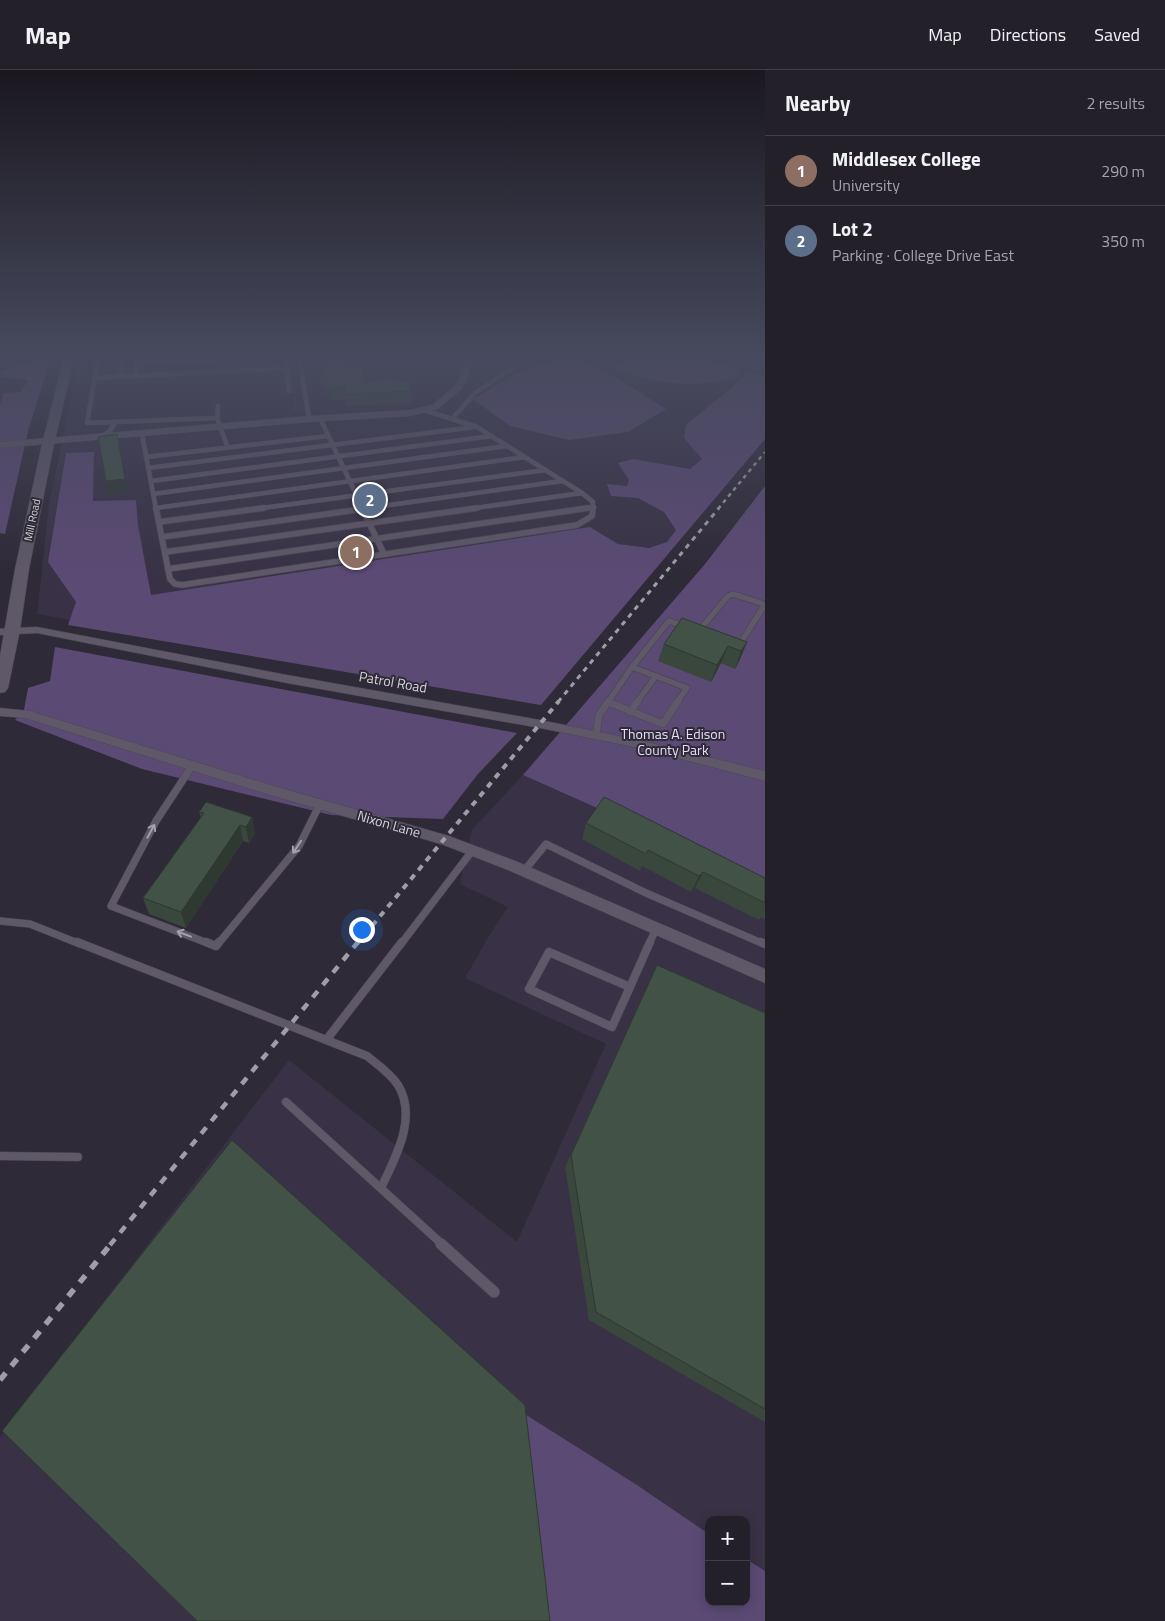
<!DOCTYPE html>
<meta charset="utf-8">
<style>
:root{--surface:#23202a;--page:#2b2832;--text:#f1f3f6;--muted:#a3a3a8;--line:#403e47;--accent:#db2777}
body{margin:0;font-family:"Titillium Web",sans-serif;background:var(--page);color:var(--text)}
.controls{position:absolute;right:15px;bottom:15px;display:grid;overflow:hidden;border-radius:10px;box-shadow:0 2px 12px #0003}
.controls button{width:45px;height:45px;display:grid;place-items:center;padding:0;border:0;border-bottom:1px solid var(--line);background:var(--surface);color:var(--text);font:25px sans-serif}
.you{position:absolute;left:361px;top:859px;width:18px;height:18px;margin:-12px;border:4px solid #fff;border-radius:50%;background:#1a73e8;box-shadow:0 0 0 8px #1a73e833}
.badge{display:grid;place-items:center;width:32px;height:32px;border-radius:50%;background:var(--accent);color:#fff;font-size:16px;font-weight:700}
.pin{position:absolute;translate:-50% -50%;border:2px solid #fff;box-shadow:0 1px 5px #0006}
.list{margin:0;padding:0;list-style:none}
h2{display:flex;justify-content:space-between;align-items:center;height:65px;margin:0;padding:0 20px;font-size:21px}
h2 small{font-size:16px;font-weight:400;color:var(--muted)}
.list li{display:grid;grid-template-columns:32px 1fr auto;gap:15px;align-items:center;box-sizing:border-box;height:70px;padding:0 20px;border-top:1px solid var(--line)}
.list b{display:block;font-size:19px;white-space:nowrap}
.list p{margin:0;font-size:16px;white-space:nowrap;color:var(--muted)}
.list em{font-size:16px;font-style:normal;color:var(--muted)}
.map{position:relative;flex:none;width:765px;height:1551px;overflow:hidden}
header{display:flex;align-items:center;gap:30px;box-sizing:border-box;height:70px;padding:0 25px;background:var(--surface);border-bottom:1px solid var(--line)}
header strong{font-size:24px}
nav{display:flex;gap:28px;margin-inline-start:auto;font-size:18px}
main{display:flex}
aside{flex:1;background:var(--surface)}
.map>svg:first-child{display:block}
.built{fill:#393246}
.green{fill:#5b4a74}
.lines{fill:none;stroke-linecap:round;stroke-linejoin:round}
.service-far4-casing{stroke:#4c4753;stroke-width:5}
.service-far3-casing{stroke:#4c4753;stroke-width:7}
.service-far2-casing{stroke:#4c4753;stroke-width:8}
.service-far1-casing{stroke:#4c4753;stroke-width:9}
.service-casing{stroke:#4c4753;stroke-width:12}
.minor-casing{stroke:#4c4753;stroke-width:1}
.tertiary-casing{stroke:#4c4753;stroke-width:1}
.path{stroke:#797581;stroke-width:1;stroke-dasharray:1 2.5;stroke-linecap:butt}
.service-far4{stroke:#5e5868;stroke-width:4.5}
.service-far3{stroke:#5e5868;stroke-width:5.5}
.service-far2{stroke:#5e5868;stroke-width:7}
.service-far1{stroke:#5e5868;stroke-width:8}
.service{stroke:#5e5868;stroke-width:11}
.minor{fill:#5e5868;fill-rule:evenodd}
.tertiary{fill:#5e5868;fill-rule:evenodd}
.rail-far4{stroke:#a09da7;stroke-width:2.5;stroke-dasharray:4 4;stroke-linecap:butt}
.rail-far3{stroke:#a09da7;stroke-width:3;stroke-dasharray:5 5;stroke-linecap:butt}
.rail-far2{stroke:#a09da7;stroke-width:4;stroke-dasharray:6 6;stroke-linecap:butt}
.rail-far1{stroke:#a09da7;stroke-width:4.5;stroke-dasharray:8 8;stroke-linecap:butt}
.rail{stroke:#a09da7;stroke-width:5.5;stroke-dasharray:9 9;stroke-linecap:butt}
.wall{fill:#39473c}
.shaded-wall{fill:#2e3931}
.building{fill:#425246;stroke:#2e3931}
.oneway{stroke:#a5a1ac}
.labels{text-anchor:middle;stroke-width:4;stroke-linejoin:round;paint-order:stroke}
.far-street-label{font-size:11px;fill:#d4d1da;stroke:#2f2a38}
.street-label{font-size:14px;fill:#d4d1da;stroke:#2f2a38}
.park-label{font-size:14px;fill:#e8ddfd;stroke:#2f2a38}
</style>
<header>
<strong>Map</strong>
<nav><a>Map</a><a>Directions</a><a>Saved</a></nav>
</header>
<main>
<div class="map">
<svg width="765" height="1551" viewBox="0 0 765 1551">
<rect width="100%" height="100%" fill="#2f2a38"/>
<g class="built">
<path d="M80 284H765V369L628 529 541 635 37 544 49 434Z"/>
<path d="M523 705 765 813V1501L746 1489V1450H709V1464L637 1415 544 1551H0V1367L289 990 517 1172 606 974 465 908 492 861 508 837 460 814 472 760Z"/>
</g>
<g class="green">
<path d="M26 284H52L28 361 5 464 0 463V334L4 323 21 322 28 310 0 307V302L35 289Z"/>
<path d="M558 284H578V289L621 310 666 339 628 362 569 370 510 356 473 329 517 303 557 288Z"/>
<path d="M637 284H700L742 303C701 322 652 314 611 297Z"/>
<path d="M749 303 765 307V369L541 635 68 555 76 532 48 492 66 383 94 382 93 431 136 430 138 455 151 525 590 457 618 474 649 478 667 472 676 460 664 442 638 428 611 426 607 414 627 416 629 410 618 393 633 389 690 399 702 389 684 368 686 355Z"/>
<path d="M765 416V813L523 705 705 494Z"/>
<path d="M55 577 517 663 478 704 443 749 331 745 142 699 15 650 24 640 28 618 50 611Z"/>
<path d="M520 1341 637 1415 709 1464V1532H746V1489L765 1501V1551H544Z"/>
</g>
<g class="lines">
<g class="service-far4-casing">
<g id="service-far4">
<path d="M99 284 87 353 217 348"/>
<path d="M299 284 309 349"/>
<path d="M136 293 285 286 289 321"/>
<path d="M121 306 123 284"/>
<path d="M135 306 137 284"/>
<path d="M94 308 287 298"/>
<path d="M218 336 217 348 228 378"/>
<path d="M424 340 477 357 582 423 593 432 592 439"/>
<path d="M320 348 363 439"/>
<path d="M452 349 475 323 511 299"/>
<path d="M142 364 156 439"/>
<path d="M102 366 109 362 115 353"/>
<path d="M146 387 328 366"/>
<path d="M148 398 475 357"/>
<path d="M151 411 492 366"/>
<path d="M153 424 507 376"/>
<path d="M156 438 525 387"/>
<path d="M255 439 546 400"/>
<path d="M361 439 562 411"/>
<path d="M468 439 582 423"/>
<path d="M580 439 594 437"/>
</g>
</g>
<g class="service-far3-casing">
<g id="service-far3">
<path d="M156 438 170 509 175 514 182 515 577 455 592 446 593 438"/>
<path d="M362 438 384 484"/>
<path d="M159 452 264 438"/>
<path d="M162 467 370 438"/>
<path d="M165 482 477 438"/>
<path d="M168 499 588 438"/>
<path d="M698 562 728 526 733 524 761 533 764 536 738 577"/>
<path d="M632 597 669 551 686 557"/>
<path d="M608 632 632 597 687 618 677 632"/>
<path d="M637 632 656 606"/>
</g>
</g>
<g class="service-far2-casing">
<g id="service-far2">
<path d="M608 632 663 654 678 631"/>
<path d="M630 642 638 631"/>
<path d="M596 665 599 645 608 632"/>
<path d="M192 696 156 751 111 836 210 874"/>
<path d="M524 801 546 774 646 823 764 874"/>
<path d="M0 851 30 854 80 874"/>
<path d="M218 874 299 776 320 734"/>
<path d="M401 874 472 781"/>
<path d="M649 874 656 859"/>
</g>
</g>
<g class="service-far1-casing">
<g id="service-far1">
<path d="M77 872 367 986C378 995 390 1003 398 1015 418 1048 395 1088 381 1118"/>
<path d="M206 872 216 876 219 872"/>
<path d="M761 872 765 874"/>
<path d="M549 882 630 917 612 957 529 919Z"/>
<path d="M630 917 650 872"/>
<path d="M327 969 402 872"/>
<path d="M286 1032 443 1175"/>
<path d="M0 1086 78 1087"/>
</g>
</g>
<g class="service-casing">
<path id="service" d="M441 1174 494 1222"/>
</g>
<g class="minor-casing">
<g id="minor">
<path d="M467 284H475L463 318 438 339 410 346 309 352 0 378V372L309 346 410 340 432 335 456 315Z"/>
<path d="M37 557 287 605 540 650 639 670 765 701V711L639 678 540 658 287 613 37 563 0 565V559Z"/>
<path d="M0 638 30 641 274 716 449 766 518 792 765 899V913L508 800 441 774 273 726 25 648 0 646Z"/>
</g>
</g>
<g class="tertiary-casing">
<path id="tertiary" d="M65 284H75L54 374 29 499 20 560 8 618 5 622 0 623V586L15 499 42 374Z"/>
</g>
<path class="path" d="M295 328V339L299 338"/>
<use href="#service-far4" class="service-far4"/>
<use href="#service-far3" class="service-far3"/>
<use href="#service-far2" class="service-far2"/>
<use href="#service-far1" class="service-far1"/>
<use href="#service" class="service"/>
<use href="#minor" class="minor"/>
<use href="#tertiary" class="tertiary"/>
<path class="rail-far4" d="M718 439 765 382"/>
<path class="rail-far3" d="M558 632 719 438"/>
<path class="rail-far2" d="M357 874 559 631"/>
<path class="rail-far1" d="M110 1175 358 872"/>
<path class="rail" d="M0 1310 111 1174"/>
</g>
<g class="wall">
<path d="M412 284H439L421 290Z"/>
<path d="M326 291 347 295 364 307 368 311H396L412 321V333L346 336 345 330H331L330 325H327L320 310V298H327Z"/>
<path d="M747 572 740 589 735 599 721 593 711 612 658 591 664 574Z"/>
<path d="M199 742 252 747 255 764 249 773 243 771 186 858 149 844 143 828 201 748Z"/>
<path d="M586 753 765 808V850L761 847 759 850 695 818 691 822 642 796 640 801 582 769Z"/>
<path d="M657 895 765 943V1352L589 1250 565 1097Z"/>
</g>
<g class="shaded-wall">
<path d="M0 284H24L26 288 0 298Z"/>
<path d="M421 284H439L421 290Z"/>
<path d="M0 302 2 310 0 314Z"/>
<path d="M117 364 128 421 109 424 106 411Z"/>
<path d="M747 572 740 589 735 599 741 581Z"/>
<path d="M728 576 721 593 711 612 717 595Z"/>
<path d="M252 747 255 764 249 773 246 757Z"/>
<path d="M240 755 243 771 186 858 181 842Z"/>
<path d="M703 802 695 818 691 822 699 806Z"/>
</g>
<g class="building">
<path d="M346 290 347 295 362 296 364 307H367L368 311 396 309V311H409L412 321 346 324 344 317 330 318 329 313H327L320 298H327L326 291Z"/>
<path d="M117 364 125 409 106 411 98 367Z"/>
<path d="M682 548 747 572 741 581 728 576 717 595 664 574Z"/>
<path d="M604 727 765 808V833L703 802 699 806 648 780 646 784 586 753Z"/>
<path d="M206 732 252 747 246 757 240 755 181 842 143 828 204 743 199 742Z"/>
<path d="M657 895 765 943V1339L596 1242 571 1085Z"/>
<path d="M232 1070 525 1335 550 1551H197L2 1361Z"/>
</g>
<defs><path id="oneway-shaft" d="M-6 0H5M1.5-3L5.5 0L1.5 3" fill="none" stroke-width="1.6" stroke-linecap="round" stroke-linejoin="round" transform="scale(1.25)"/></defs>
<g class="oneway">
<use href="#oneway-shaft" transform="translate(151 761) rotate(-62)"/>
<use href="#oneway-shaft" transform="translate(297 777) rotate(123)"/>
<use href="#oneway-shaft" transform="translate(184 864) rotate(-159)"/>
</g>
<linearGradient id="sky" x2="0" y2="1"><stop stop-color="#1a171f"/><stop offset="0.57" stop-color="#474a5e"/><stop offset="1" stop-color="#474a5e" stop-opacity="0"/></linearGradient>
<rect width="765" height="501" fill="url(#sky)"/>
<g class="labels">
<g class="far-street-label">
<text transform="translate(32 450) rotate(-78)" y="4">Mill Road</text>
</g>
<g class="street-label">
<text transform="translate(393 612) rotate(10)" y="5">Patrol Road</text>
<text transform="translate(389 754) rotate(16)" y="5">Nixon Lane</text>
</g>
<g class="park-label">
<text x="673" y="669">Thomas A. Edison<tspan x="673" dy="16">County Park</tspan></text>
</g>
</g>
</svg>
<div class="controls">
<button>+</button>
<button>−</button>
</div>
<div class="you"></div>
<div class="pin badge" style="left:356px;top:482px;background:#8d6e63">1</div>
<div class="pin badge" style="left:370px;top:430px;background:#5c6f8a">2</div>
</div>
<aside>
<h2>Nearby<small>2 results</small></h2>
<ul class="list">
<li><span class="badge" style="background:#8d6e63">1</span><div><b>Middlesex College</b><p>University</p></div><em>290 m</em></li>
<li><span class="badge" style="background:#5c6f8a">2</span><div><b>Lot 2</b><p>Parking · College Drive East</p></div><em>350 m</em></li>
</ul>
</aside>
</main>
